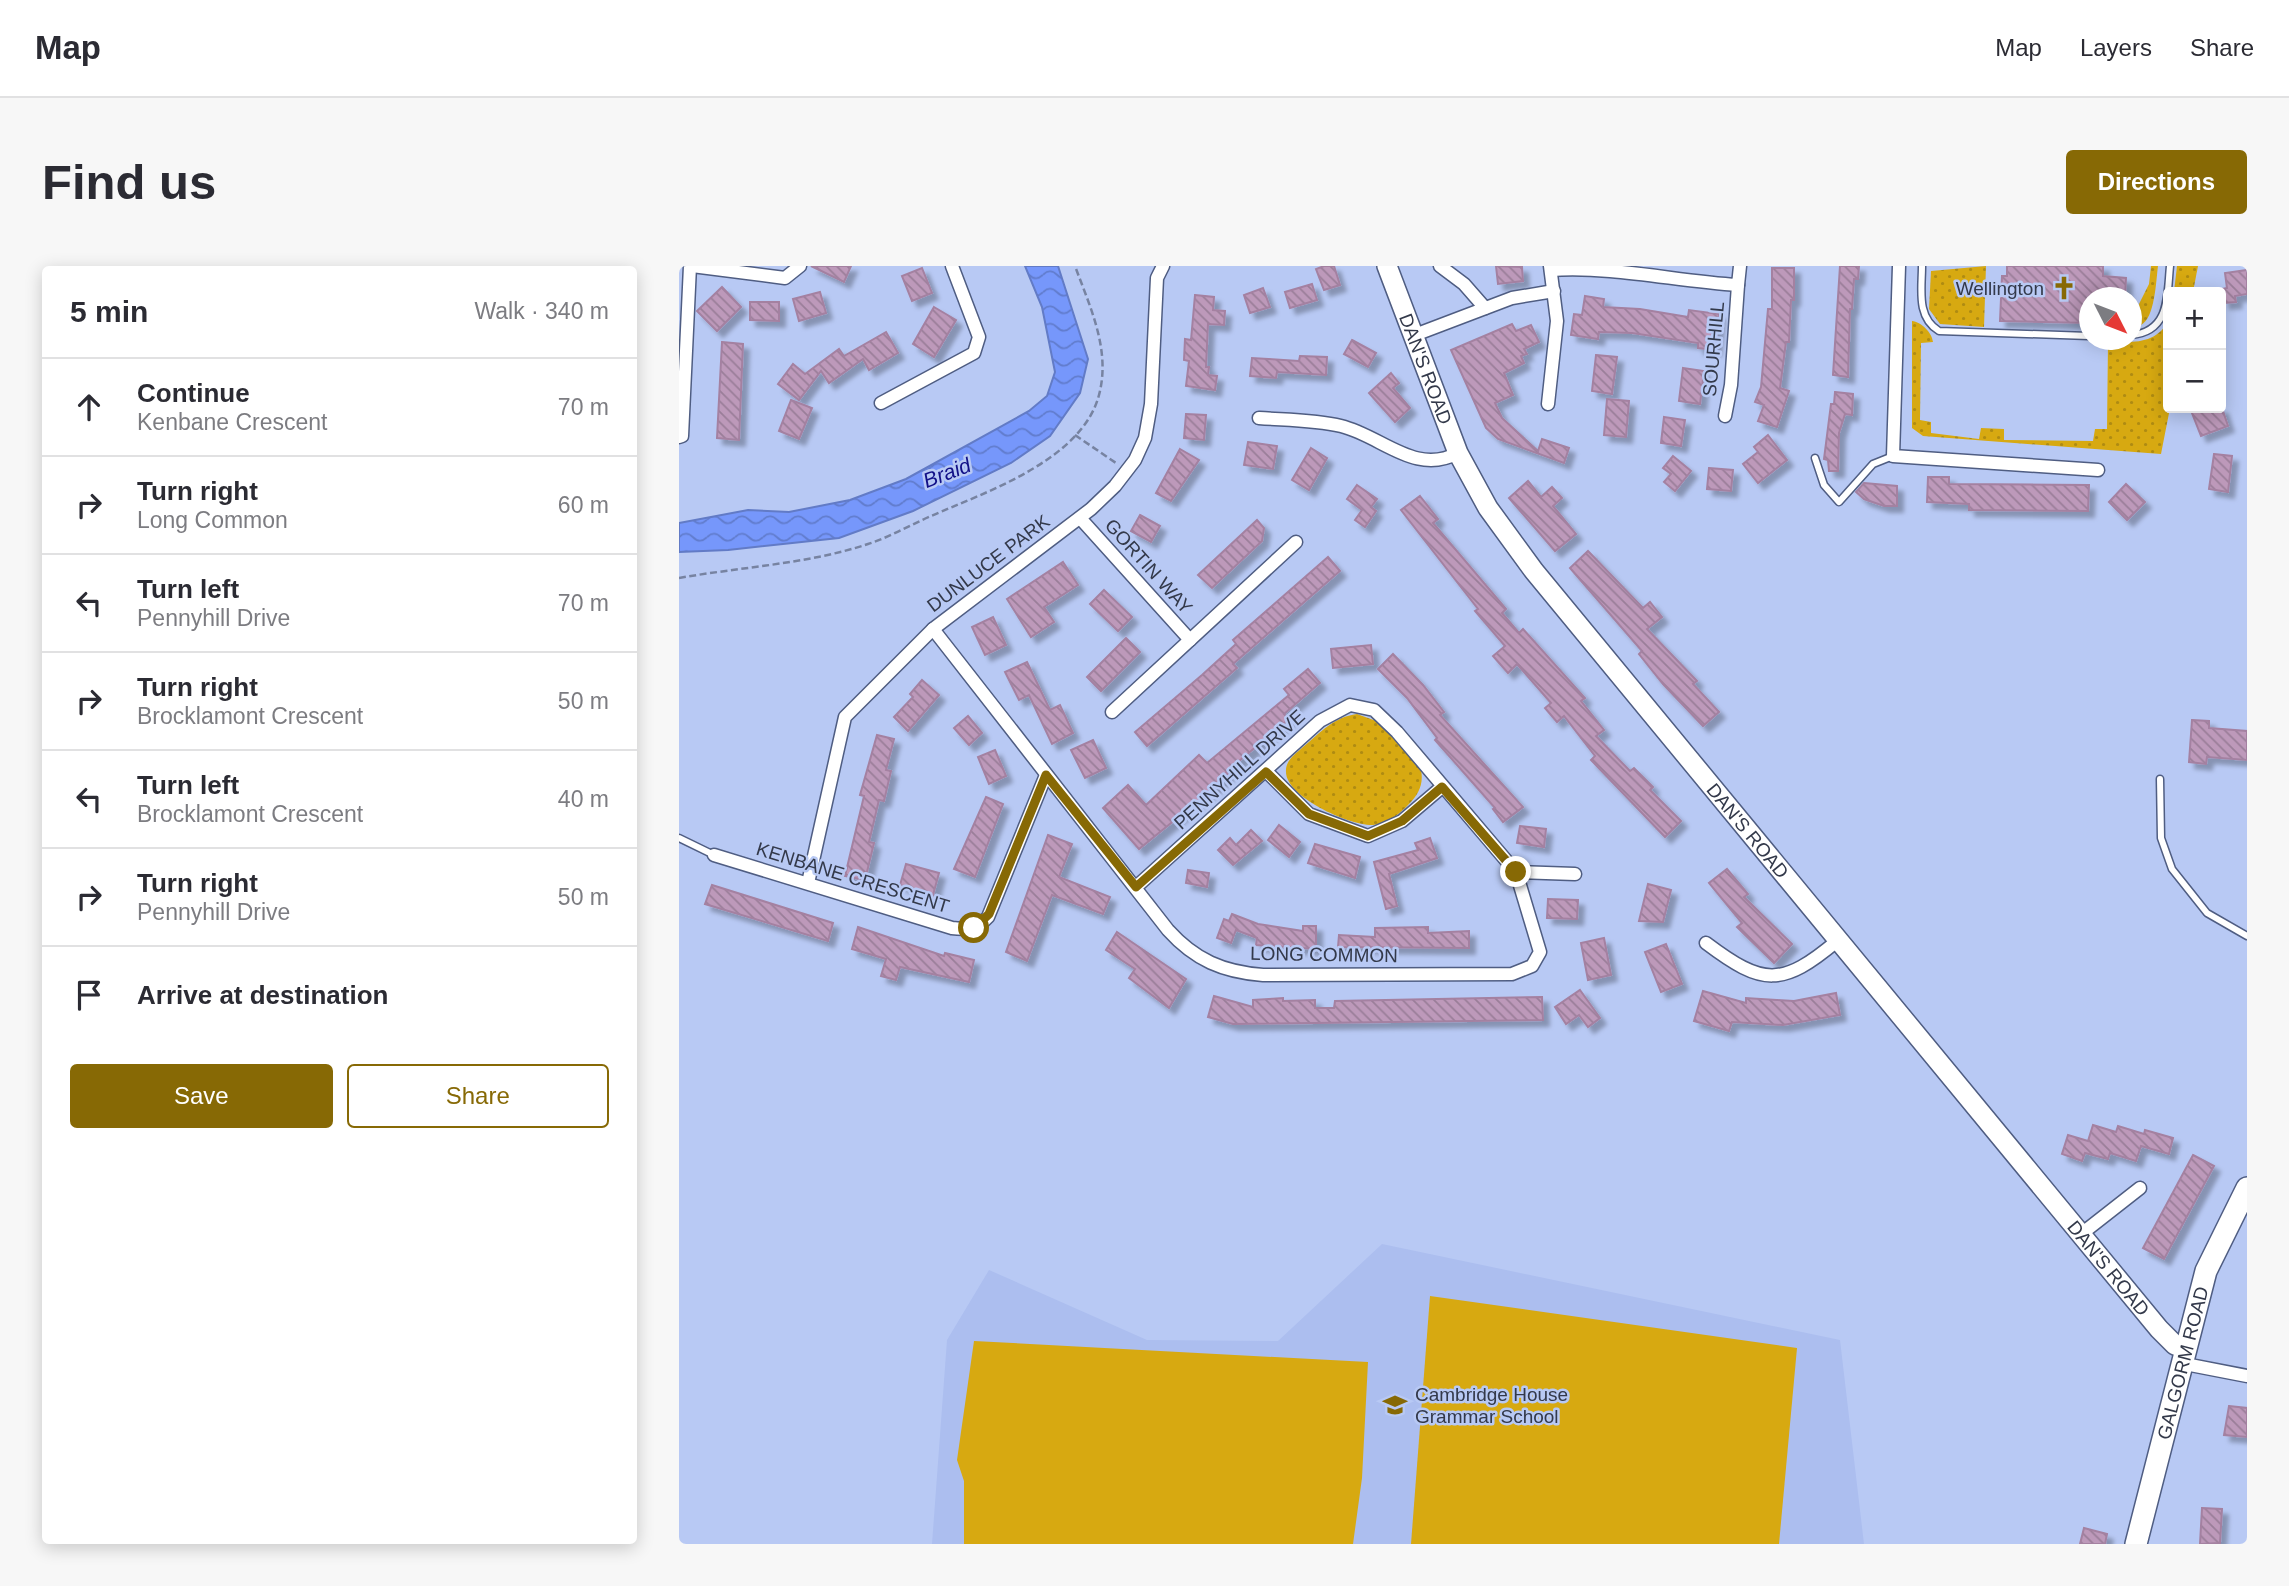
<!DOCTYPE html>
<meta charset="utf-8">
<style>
:root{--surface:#fff;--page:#f7f7f7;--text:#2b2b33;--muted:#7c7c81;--line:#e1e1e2;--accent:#876905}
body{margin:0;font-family:Helvetica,sans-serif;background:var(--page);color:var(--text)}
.controls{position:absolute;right:21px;top:21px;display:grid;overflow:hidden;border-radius:7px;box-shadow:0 4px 18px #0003}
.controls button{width:63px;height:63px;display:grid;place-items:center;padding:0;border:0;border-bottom:2px solid var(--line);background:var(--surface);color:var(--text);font:35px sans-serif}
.compass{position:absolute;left:1400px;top:21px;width:63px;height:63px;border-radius:50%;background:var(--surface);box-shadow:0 4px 18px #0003;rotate:132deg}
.stop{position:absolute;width:21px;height:21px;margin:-16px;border:5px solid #876905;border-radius:50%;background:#fff}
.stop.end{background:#876905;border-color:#fff;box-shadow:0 2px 7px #0008}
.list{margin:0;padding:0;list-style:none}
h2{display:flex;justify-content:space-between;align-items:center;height:91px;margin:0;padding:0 28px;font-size:30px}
h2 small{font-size:23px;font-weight:400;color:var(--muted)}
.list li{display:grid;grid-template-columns:46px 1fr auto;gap:21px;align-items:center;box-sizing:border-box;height:98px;padding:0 28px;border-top:2px solid var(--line)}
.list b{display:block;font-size:26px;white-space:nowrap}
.list p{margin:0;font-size:23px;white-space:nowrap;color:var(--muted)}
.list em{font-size:23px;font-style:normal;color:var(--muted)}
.actions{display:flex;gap:14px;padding:21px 28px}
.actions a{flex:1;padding:16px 0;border:2px solid var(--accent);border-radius:7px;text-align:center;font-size:24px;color:var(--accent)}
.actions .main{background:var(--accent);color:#fff}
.icon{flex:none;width:38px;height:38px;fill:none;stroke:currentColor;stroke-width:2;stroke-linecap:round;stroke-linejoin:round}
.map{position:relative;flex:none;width:1568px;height:1278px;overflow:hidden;border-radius:7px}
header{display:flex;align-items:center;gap:42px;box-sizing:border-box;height:98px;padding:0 35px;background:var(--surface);border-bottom:2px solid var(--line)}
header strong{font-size:33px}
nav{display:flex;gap:38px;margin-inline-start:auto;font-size:24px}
.intro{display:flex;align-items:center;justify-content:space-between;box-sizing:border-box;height:168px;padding:0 42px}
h1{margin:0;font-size:49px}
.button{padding:18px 32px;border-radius:7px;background:var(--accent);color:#fff;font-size:24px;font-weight:700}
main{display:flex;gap:42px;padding:0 42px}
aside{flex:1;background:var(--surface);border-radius:7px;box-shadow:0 4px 18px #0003}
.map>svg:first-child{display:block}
.built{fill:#acbeef}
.grass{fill:url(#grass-dots)}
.pitch{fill:#d7a911}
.water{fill:url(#water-waves);stroke:#627bc6;stroke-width:2}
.building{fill:url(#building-back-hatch);stroke:#a481a1;stroke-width:2;filter:url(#shadow)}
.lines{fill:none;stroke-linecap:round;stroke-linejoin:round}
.lane-casing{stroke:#4f5d82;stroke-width:9}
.street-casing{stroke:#4f5d82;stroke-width:15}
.secondary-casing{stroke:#4f5d82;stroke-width:22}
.primary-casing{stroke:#4f5d82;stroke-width:24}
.path{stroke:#7783a1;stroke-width:2.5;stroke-dasharray:7 3.5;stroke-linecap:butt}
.lane{stroke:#fff;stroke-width:6}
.street{stroke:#fff;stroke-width:12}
.secondary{stroke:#fff;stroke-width:19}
.primary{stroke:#fff;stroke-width:21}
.route{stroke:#876905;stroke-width:9}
.labels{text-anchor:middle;stroke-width:5;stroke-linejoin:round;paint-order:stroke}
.poi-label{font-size:19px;fill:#33394a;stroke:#b8c9f4;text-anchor:end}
.street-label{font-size:19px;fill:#33394a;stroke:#b8c9f4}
.water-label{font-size:21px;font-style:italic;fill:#111087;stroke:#b8c9f4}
</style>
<header>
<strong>Map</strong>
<nav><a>Map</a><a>Layers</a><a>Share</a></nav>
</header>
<div class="intro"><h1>Find us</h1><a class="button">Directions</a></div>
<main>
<aside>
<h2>5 min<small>Walk · 340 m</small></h2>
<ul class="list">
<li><svg class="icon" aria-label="ahead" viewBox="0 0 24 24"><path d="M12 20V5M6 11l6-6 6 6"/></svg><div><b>Continue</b><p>Kenbane Crescent</p></div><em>70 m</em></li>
<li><svg class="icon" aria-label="right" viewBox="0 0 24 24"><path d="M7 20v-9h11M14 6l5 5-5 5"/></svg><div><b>Turn right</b><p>Long Common</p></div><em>60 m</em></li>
<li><svg class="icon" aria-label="left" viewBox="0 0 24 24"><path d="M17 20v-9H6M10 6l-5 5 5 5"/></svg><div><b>Turn left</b><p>Pennyhill Drive</p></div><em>70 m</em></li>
<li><svg class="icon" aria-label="right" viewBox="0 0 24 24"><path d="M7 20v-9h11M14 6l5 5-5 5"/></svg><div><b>Turn right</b><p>Brocklamont Crescent</p></div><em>50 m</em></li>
<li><svg class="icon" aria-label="left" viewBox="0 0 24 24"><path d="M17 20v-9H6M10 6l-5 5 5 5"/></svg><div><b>Turn left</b><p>Brocklamont Crescent</p></div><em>40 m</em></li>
<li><svg class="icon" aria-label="right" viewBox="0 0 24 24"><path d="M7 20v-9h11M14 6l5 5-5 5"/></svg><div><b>Turn right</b><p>Pennyhill Drive</p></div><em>50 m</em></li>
<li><svg class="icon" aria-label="arrive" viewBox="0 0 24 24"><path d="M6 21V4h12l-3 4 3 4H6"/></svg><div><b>Arrive at destination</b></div></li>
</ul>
<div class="actions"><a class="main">Save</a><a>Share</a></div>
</aside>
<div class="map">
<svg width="1568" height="1278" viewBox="0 0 1568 1278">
<defs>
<pattern id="grass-dots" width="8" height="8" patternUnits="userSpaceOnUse" patternTransform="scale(1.75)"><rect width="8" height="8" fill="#d7a911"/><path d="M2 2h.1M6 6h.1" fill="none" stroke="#af8b12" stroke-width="1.8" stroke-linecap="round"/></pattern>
<pattern id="water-waves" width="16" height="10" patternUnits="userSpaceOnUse" patternTransform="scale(1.75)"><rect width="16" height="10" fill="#7697fb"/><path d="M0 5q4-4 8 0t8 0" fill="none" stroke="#617ccd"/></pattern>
<pattern id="building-back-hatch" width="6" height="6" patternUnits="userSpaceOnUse" patternTransform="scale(1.75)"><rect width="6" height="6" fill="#bd99ba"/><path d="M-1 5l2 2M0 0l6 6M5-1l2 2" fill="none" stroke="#9a7e99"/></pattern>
<filter id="shadow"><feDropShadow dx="6" dy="6" stdDeviation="2" flood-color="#0004"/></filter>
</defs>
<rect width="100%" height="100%" fill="#b8c9f4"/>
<path class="built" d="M703 978 1161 1074 1185 1278H253L268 1074 310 1004 468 1074 599 1075Z"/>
<g class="grass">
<path d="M1307 0 1305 61 1261 58 1250 43 1252 5Z"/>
<path d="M1472 0H1479C1477 15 1476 52 1462 59L1460 38 1470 18Z"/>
<path d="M1498 0H1519L1514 26H1495Z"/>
<path d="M1233 55C1242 56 1253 66 1254 76L1242 77 1241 154 1252 156V167L1300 173 1302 162 1325 163V174L1414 175 1416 163H1428L1429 76C1453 76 1475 79 1489 56L1491 142 1482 188 1244 170 1233 162Z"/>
<path d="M678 448 700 456 742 504C745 518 739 529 730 538 721 548 708 558 694 559 671 560 607 531 607 506 606 495 616 488 624 481 642 466 655 451 678 448Z"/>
</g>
<g class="pitch">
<path d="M751 1030 1118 1082 1100 1278H732Z"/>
<path d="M295 1075 689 1096 683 1212 674 1278H285V1215L278 1194Z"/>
</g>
<path class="water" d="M346 0H379L409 93 401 127 371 170 332 197 234 245 160 272 49 284 0 286V257L69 244 110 246 171 234 227 213 350 145 368 130 376 106 363 41Z"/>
<g class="building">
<path d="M132 0H172L165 16Z"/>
<path d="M645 0H655L661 19 645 24 637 3Z"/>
<path d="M817 0 843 1 844 15 819 18Z"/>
<path d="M1161 0H1180L1179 13H1175L1173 43H1171L1169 111 1154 109Z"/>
<path d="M1328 0H1424V10L1447 12 1446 32H1410V57L1321 55 1323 10H1328Z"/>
<path d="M243 2 253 27 233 35 223 10Z"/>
<path d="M1093 2H1115V34H1112L1110 76H1107L1101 122 1110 125 1098 161 1079 155 1085 139 1076 136 1082 121 1089 43H1093Z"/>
<path d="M1568 4V28L1556 30 1557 36 1545 37 1543 23 1548 22 1546 7Z"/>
<path d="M633 18 638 34 611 42 606 26Z"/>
<path d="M43 21 62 41 38 65 18 45Z"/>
<path d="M584 22 591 41 571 47 565 29Z"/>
<path d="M141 26 147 47 120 55 114 33Z"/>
<path d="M516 29 535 31 534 44 546 45 545 59 529 58 527 101H530L529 109 538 110 536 124 507 120 510 95 505 94 506 73 512 74Z"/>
<path d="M906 30 925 33 924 41 961 43 1009 51 1010 44 1040 48 1036 84 1019 82V77L953 67 920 66 919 73 892 69 895 48 903 49Z"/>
<path d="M71 36H100V55L71 54Z"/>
<path d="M255 41 277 54 255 91 234 78Z"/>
<path d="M833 58 837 65 852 59 860 76 845 83 848 88 842 90 845 97 825 107 834 129 816 137 823 152 859 185 863 173 890 182 885 197 819 173 807 162 772 84Z"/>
<path d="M207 66 219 87 190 104 184 93 150 117 142 105 120 134 99 118 114 98 126 108 160 83 165 90Z"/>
<path d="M673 74 697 87 689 101 665 88Z"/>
<path d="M43 76 64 78 60 174 38 172Z"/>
<path d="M917 89 938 91 933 128 913 125Z"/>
<path d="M621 90 648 91 647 109 598 106 597 112 571 110 573 92 620 95Z"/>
<path d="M1004 102 1025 105 1021 138 1000 135Z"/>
<path d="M712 107 720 117 714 122 731 142 716 156 690 127Z"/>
<path d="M1156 126 1174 128 1173 149 1166 148 1160 167 1159 205H1150L1149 194 1145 193 1152 138H1155Z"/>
<path d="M928 133 950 135 947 171 925 169Z"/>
<path d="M112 134 133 142 120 173 100 165Z"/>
<path d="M1511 142H1543L1549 160 1522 170Z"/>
<path d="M507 148 527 149 525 174 505 172Z"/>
<path d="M985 151 1006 154 1002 180 982 177Z"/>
<path d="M1089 169 1108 194 1079 217 1064 198 1079 186 1075 181Z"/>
<path d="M569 176 598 180 594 203 565 199Z"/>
<path d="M632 182 648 192 630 224 613 214Z"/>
<path d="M501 183 520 194 492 235 477 227Z"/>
<path d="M1535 188 1553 190 1549 226 1530 223Z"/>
<path d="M994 190 1012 205 996 225 985 216 992 208 984 202Z"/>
<path d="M1030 202 1054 204 1052 225 1028 223Z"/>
<path d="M1249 211H1270V218L1410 219 1409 245 1290 244V238L1248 236Z"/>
<path d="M849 215 862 231 873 221 883 232 874 240 897 268 876 285 830 232Z"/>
<path d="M1185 217 1218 220V240H1205L1185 233 1177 226Z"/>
<path d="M1447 218 1466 236 1448 254 1430 236Z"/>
<path d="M678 219 698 233 692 241 697 245 686 261 676 254 683 244 668 233Z"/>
<path d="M741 230 759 253 754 257 827 343 823 347 840 367 844 363 906 432 902 435 925 464 917 470 951 505 955 502 974 521 971 524 1002 555 986 571 912 494 916 490 885 450 878 456 866 442 872 437 838 398 829 407 814 390 826 380 796 345 799 343 722 244Z"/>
<path d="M461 249 481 260 472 276 452 265Z"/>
<path d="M578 254 585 262 583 275 533 322 519 309Z"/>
<path d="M909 285 964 342 971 336 983 351 968 363 1018 415 1014 418 1040 446 1024 460 984 418 960 388 963 385 891 302Z"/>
<path d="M649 291 661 305 554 398 558 402 468 480 456 466 523 409 557 378 554 374Z"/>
<path d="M384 296 399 319 365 341 375 356 352 371 328 333Z"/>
<path d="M425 324 453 351 439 365 411 338Z"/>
<path d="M314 351 327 379 306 389 293 361Z"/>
<path d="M447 372 461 386 422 425 408 411Z"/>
<path d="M692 379 694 398 654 402 652 383Z"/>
<path d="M714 388 744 419 765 446 761 449 844 541 824 556 814 543 816 542 756 474 758 472 728 432 699 403Z"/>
<path d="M348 396 371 444 381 439 394 467 373 478 350 429 340 434 326 406Z"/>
<path d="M629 403 641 417 605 448 610 453 547 506 549 508 529 527 460 583 424 542 449 519 467 539 520 489 528 497 610 429 605 423Z"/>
<path d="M243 414 260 429 229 465 215 451 234 431 231 428Z"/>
<path d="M289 450 303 467 290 479 275 462Z"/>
<path d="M1513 454 1530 455V462L1568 465V494L1528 491 1527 498 1510 496Z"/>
<path d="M198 469 215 473 207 504 212 505 205 535 200 534 190 576 195 577 186 614 166 610 185 530 181 529Z"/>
<path d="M414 474 427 502 406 512 392 484Z"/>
<path d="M316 484 327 510 310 518 299 491Z"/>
<path d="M307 531 324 538 296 611 275 603Z"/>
<path d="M600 559 621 576 610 591 589 574Z"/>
<path d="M841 560 867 563 865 581 838 577Z"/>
<path d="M572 564 583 575 554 599 539 584 551 572 557 579Z"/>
<path d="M369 569 393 578 380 611 431 631 424 648 373 629 348 695 327 686Z"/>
<path d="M751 572 758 592 710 608 718 640 707 643 695 596 739 584 736 577Z"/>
<path d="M636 578 681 591 676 612 629 597Z"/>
<path d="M227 598 260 607 254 629 221 619Z"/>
<path d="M1048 603 1069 628 1065 631 1113 678 1095 697 1058 661 1063 657 1030 617Z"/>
<path d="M509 604 530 607 528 621 507 617Z"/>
<path d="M969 618 992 624 984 656 960 655Z"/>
<path d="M33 619 154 657 149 675 26 638Z"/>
<path d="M869 633 899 634 898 653 868 652Z"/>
<path d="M553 648 579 658 624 665V660H637V683L577 679 578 672 557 664 552 677 538 672 545 653 550 655Z"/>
<path d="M179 661 265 690 266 687 295 694 290 716 221 701 217 714 202 710 207 693 173 683Z"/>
<path d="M749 661V667L790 665V682L659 681 660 669 696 671V662Z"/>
<path d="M438 666 507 713 490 742 450 712 456 703 427 684Z"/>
<path d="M925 672 932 709 909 714 902 677Z"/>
<path d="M987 678 1003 718 982 726 966 686Z"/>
<path d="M901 724 921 752 909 761 900 749 887 758 876 741Z"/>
<path d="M1024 725 1067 737V732L1115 735 1157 727 1161 749 1104 759 1053 756 1050 765 1015 755Z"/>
<path d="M535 730 574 741V734L604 732V735L636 734V742H655L656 735 863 731 864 754 554 758 529 751Z"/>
<path d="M1414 859 1437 866 1439 860 1465 868 1466 864 1494 872 1490 888 1462 880 1457 895 1431 887 1429 893 1406 887 1403 895 1383 888 1389 869 1409 875Z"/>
<path d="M1514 889 1535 900 1485 993 1464 982Z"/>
<path d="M1550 1140 1568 1142V1171L1545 1169Z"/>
<path d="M1523 1242 1543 1243 1541 1277 1521 1278Z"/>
<path d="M1405 1262 1428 1268 1426 1278H1401Z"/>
</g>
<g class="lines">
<g class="lane-casing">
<g id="lane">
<path d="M1243 0C1243 23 1237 51 1260 65L1410 70"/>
<path d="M1452 69C1491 66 1488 30 1491 0"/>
<path d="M1136 192 1145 219 1160 236 1194 198 1214 190"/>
<path d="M1481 513 1482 572 1493 603 1528 647 1568 670"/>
<path d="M0 572 35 589"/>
</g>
</g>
<g class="street-casing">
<g id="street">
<path d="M13 0 106 12 121 0"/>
<path d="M761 0 785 18 806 42"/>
<path d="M1220 0 1214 190 1419 204"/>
<path d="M872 4C935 0 996 15 1059 19L1061 0"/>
<path d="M733 70 833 32 875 25"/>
<path d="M202 137 295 87 300 71 273 0"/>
<path d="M869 138 878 55 871 0"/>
<path d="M1046 150 1052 119 1059 19"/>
<path d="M580 152C607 154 636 154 662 160 703 170 736 210 779 187"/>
<path d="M0 171 3 170 11 0"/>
<path d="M401 252 511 374"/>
<path d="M254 363 489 664C516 694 544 706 584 709L833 708 853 700 861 686 837 606 718 466 695 444 671 439 641 455 457 621"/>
<path d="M433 446 617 276"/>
<path d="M588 506 630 548 689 570 723 555 763 521"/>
<path d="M35 589 273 662C288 664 298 663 309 651L367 509"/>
<path d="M837 606 896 608"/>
<path d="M129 617 166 451 254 363 412 243 436 220 456 194 466 172 472 138 478 12 484 0"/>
<path d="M1027 677C1084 720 1103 721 1158 675"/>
<path d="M1401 969 1461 922"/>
<path d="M1501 1097 1568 1110"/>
</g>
</g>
<g class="secondary-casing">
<g id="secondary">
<path id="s1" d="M708 0 779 187 809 242 855 305 1480 1063 1496 1079 1505 1082"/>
</g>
</g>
<g class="primary-casing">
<g id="primary">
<path id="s2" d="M1457 1278 1527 1005 1568 922"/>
</g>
</g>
<g class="path">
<path d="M396 169 437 197"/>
<path d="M0 312C62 301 129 298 189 278 211 271 231 259 252 250 307 226 403 194 420 129 432 84 411 41 396 0"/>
</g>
<use href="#lane" class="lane"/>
<use href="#street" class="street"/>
<use href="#secondary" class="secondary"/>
<use href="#primary" class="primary"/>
</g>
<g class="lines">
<path class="route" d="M295 662 310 648 367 509 457 621 587 506 630 548 689 570 723 555 763 521 837 606"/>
</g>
<defs>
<g id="church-bare" transform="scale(1.89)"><path d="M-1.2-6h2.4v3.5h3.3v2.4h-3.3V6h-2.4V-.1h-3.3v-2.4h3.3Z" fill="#876905" stroke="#b8c9f4" stroke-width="2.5" paint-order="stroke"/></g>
<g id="school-bare" transform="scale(1.89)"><path d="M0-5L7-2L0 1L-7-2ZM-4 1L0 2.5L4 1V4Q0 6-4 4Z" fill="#876905" stroke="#b8c9f4" stroke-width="2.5" paint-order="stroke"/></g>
</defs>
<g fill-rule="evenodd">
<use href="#church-bare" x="1385" y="22"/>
<use href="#school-bare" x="716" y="1139"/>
</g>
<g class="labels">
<g class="poi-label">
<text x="1365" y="29">Wellington</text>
<text x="736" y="1135" text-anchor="start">Cambridge House<tspan x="736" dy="22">Grammar School</tspan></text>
</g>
<g class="street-label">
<text transform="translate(1034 83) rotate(-85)" y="7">SOURHILL</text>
<text dy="7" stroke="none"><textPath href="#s1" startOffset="110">DAN'S ROAD</textPath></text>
<text transform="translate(309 297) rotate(-37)" y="7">DUNLUCE PARK</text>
<text transform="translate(470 300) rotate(48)" y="7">GORTIN WAY</text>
<text transform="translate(560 503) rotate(-42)" y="7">PENNYHILL DRIVE</text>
<text dy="7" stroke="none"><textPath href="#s1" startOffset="677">DAN'S ROAD</textPath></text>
<text transform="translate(174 611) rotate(17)" y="7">KENBANE CRESCENT</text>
<text transform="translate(645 688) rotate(1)" y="7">LONG COMMON</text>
<text dy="7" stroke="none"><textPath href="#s1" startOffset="1244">DAN'S ROAD</textPath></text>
<text dy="7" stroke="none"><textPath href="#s2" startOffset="187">GALGORM ROAD</textPath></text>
</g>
<g class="water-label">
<text transform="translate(268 207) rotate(-21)" y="7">Braid</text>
</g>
</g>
</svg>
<div class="controls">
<button>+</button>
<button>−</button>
</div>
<svg class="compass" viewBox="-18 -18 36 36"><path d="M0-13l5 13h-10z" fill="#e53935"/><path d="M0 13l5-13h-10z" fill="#7c7c81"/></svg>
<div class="stop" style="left:295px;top:662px"></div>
<div class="stop end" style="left:837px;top:606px"></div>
</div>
</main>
